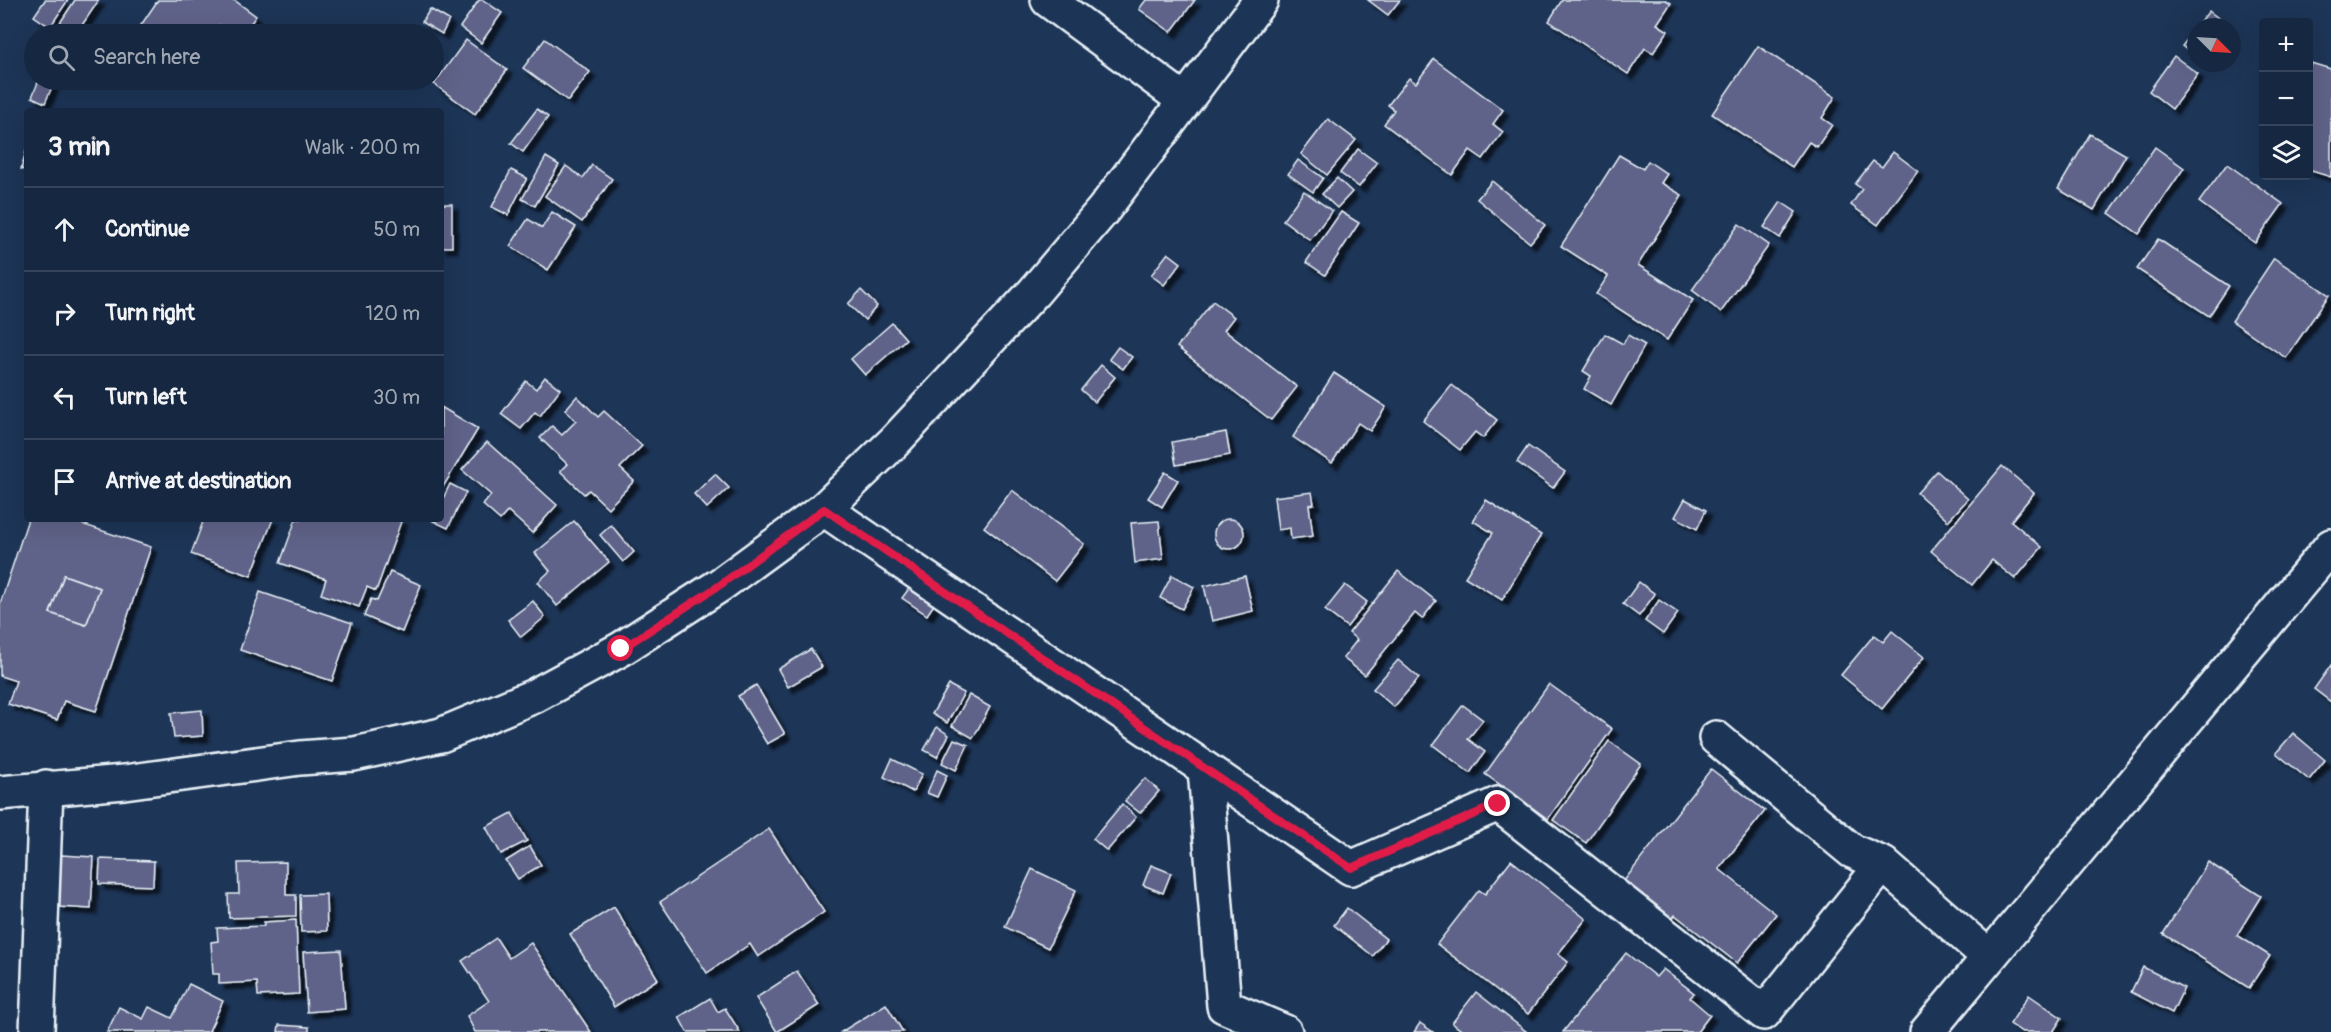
<!DOCTYPE html>
<meta charset="utf-8">
<style>
:root{--surface:#162841;--page:#23344c;--text:#f1f3f6;--muted:#9ea6b1;--line:#35445a}
body{margin:0;font-family:Pangolin,sans-serif;background:var(--page);color:var(--text)}
.controls{position:absolute;right:18px;top:18px;display:grid;overflow:hidden;border-radius:6px;box-shadow:0 6px 24px #0002}
.controls button{width:54px;height:54px;display:grid;place-items:center;padding:0;border:0;border-bottom:2px solid var(--line);background:var(--surface);color:var(--text);font:30px sans-serif}
.compass{position:absolute;left:2187px;top:18px;width:54px;height:54px;border-radius:50%;background:var(--surface);box-shadow:0 6px 24px #0002;rotate:114deg}
.stop{position:absolute;width:18px;height:18px;margin:-14px;border:4px solid #e11d48;border-radius:50%;background:#fff}
.stop.end{background:#e11d48;border-color:#fff;box-shadow:0 2px 6px #0008}
.list{margin:0;padding:0;list-style:none}
h2{display:flex;justify-content:space-between;align-items:center;height:78px;margin:0;padding:0 24px;font-size:26px}
h2 small{font-size:20px;font-weight:400;color:var(--muted)}
.list li{display:grid;grid-template-columns:39px 1fr auto;gap:18px;align-items:center;box-sizing:border-box;height:84px;padding:0 24px;border-top:2px solid var(--line)}
.list b{display:block;font-size:22px;white-space:nowrap}
.list em{font-size:20px;font-style:normal;color:var(--muted)}
.icon{flex:none;width:33px;height:33px;fill:none;stroke:currentColor;stroke-width:2;stroke-linecap:round;stroke-linejoin:round}
.map{position:relative;flex:none;width:2331px;height:1032px;overflow:hidden}
.search{position:absolute;background:var(--surface);box-shadow:0 6px 24px #0002;left:24px;top:24px;width:420px;height:66px;display:flex;align-items:center;gap:15px;box-sizing:border-box;padding:0 21px;border-radius:33px;color:var(--muted);font-size:22px}
.panel{position:absolute;background:var(--surface);box-shadow:0 6px 24px #0002;left:24px;top:108px;width:420px;height:414px;border-radius:6px}
.map>svg:first-child{display:block}
.building{fill:#616489;stroke:#e8f1f8;stroke-width:1.5;fill-rule:evenodd;filter:url(#shadow)}
.lines{fill:none;stroke-linecap:round;stroke-linejoin:round}
.street-casing{stroke:#e8f1f8;stroke-width:38}
.street{stroke:#1d3557;stroke-width:33}
.route{stroke:#e11d48;stroke-width:8}
</style>
<div class="map">
<svg width="2331" height="1032" viewBox="0 0 2331 1032">
<defs>
<filter id="shadow"><feDropShadow dx="5.5" dy="5.5" stdDeviation="1.5" flood-color="#0009"/></filter>
</defs>
<rect width="100%" height="100%" fill="#1d3557"/>
<filter id="ink" filterUnits="userSpaceOnUse"><feTurbulence type="fractalNoise" baseFrequency=".0167" numOctaves="2"/><feDisplacementMap in="SourceGraphic" scale="12" xChannelSelector="R" yChannelSelector="G"/><feConvolveMatrix kernelMatrix="1 2 1 2 8 2 1 2 1" color-interpolation-filters="sRGB"/></filter>
<g filter="url(#ink)">
<g class="building">
<path d="M45 0H68L50 27 34 16Z"/>
<path d="M75 0H99L76 34H58L54 32Z"/>
<path d="M158 0H234L256 16 243 34H233L220 25 214 34H135Z"/>
<path d="M479 0H483L502 13 481 43 460 27Z"/>
<path d="M1146 0H1195L1171 32 1139 9Z"/>
<path d="M1368 0H1400L1388 15Z"/>
<path d="M1562 0H1666L1671 3 1657 24 1668 31 1653 53 1645 48 1628 74 1549 21Z"/>
<path d="M430 9 449 20 442 34 422 22Z"/>
<path d="M2209 11 2230 27H2196Z"/>
<path d="M2196 28V57L2182 46Z"/>
<path d="M545 39 590 72 568 101 523 68Z"/>
<path d="M466 40 507 70 475 114 434 84Z"/>
<path d="M1758 46 1835 97 1822 118 1832 125 1817 147 1809 142 1792 167 1712 114Z"/>
<path d="M2174 56 2198 74 2172 109 2149 91Z"/>
<path d="M1434 59 1503 110 1493 124 1503 132 1483 159 1470 150 1452 175 1384 124 1394 110 1388 105 1409 78 1416 83Z"/>
<path d="M2311 63 2331 69V177L2308 170V71Z"/>
<path d="M39 80H55L45 103 32 97Z"/>
<path d="M537 109 548 117 523 152 511 143Z"/>
<path d="M1328 119 1356 140 1327 175 1301 154Z"/>
<path d="M2090 134 2126 155 2094 210 2058 189Z"/>
<path d="M2155 147 2184 168 2139 234 2109 213Z"/>
<path d="M27 148V171L21 169Z"/>
<path d="M1358 149 1377 163 1359 187 1340 173Z"/>
<path d="M1893 152 1918 171 1878 225 1851 205 1862 189 1855 184 1873 161 1882 167Z"/>
<path d="M1619 155 1643 169 1648 161 1667 174 1661 183 1682 195 1638 265 1693 300 1667 340 1596 294 1608 276 1561 246Z"/>
<path d="M546 157 559 165 535 206 522 199Z"/>
<path d="M1298 160 1323 178 1313 192 1288 174Z"/>
<path d="M2227 164 2283 204 2255 243 2199 202Z"/>
<path d="M592 165 612 179 582 222 545 196 566 166 583 178Z"/>
<path d="M511 170 527 178 508 215 492 207Z"/>
<path d="M1337 178 1352 192 1337 208 1322 194Z"/>
<path d="M1492 181 1545 225 1530 243 1477 199Z"/>
<path d="M1304 191 1332 211 1310 240 1283 220Z"/>
<path d="M1781 202 1796 212 1780 238 1764 227Z"/>
<rect x="441" y="204" width="11" height="43"/>
<path d="M552 212 576 227 548 270 510 246 528 219 542 228Z"/>
<path d="M1341 212 1359 223 1325 275 1306 262Z"/>
<path d="M1739 224 1769 245 1721 312 1692 290Z"/>
<path d="M2158 239 2229 286 2209 316 2137 269Z"/>
<path d="M1168 253 1181 263 1164 285 1151 275Z"/>
<path d="M2274 258 2329 295 2286 358 2232 321Z"/>
<path d="M861 290 877 306 865 320 848 304Z"/>
<path d="M1213 301 1234 317 1224 330 1297 387 1271 420 1177 347Z"/>
<path d="M892 323 906 339 865 375 851 359Z"/>
<path d="M1605 334 1623 344 1628 335 1645 345 1611 405 1584 389 1591 376 1583 371Z"/>
<path d="M1118 347 1132 357 1123 369 1109 359Z"/>
<path d="M1101 365 1115 377 1095 402 1081 390Z"/>
<path d="M1334 373 1386 407 1370 431 1358 423 1332 463 1293 437Z"/>
<path d="M545 377 560 389 540 416 535 412 521 429 501 414 526 381 536 389Z"/>
<path d="M1452 385 1497 420 1483 438 1475 432 1460 450 1423 421Z"/>
<path d="M577 396 598 417 604 411 642 446 620 468 634 481 608 508 589 490 584 494 560 471 567 464 540 438 552 426 562 435 576 421 565 410Z"/>
<path d="M441 407 478 429 443 487 441 486Z"/>
<path d="M1226 432 1230 455 1176 465 1172 442Z"/>
<path d="M487 442 557 505 532 533 508 511 500 520 483 505 491 495 462 470Z"/>
<path d="M1528 446 1565 472 1553 488 1517 462Z"/>
<path d="M2002 466 2034 493 2011 521 2042 547 2015 579 1992 560 1972 585 1931 551Z"/>
<path d="M1937 471 1968 499 1948 521 1917 493Z"/>
<path d="M1165 472 1178 480 1162 507 1148 498Z"/>
<path d="M715 474 729 488 707 508 694 494Z"/>
<path d="M450 484 466 492 448 528 433 521 441 519V503Z"/>
<path d="M1012 490 1084 544 1055 581 984 527Z"/>
<path d="M1312 492 1314 504 1309 505 1313 536 1291 539 1290 528 1278 530 1274 497Z"/>
<path d="M1685 499 1706 510 1697 529 1675 517Z"/>
<path d="M1486 500 1541 535 1502 600 1465 577 1493 533 1473 521Z"/>
<path d="M28 519H67L151 547 96 711 64 701 57 720 8 704 16 681 0 676V604ZM64 575 100 588 86 625 50 613Z"/>
<path d="M204 519H273L251 576 191 554Z"/>
<path d="M296 519H402L376 591 367 587 359 607 321 594 326 579 280 563Z"/>
<circle cx="1229" cy="534" r="15"/>
<path d="M574 521 609 562 557 606 538 582 550 571 535 553Z"/>
<path d="M1159 521 1163 559 1135 563 1131 523Z"/>
<path d="M611 525 634 552 623 562 600 535Z"/>
<path d="M1398 571 1436 601 1422 619 1415 613 1365 675 1343 658 1357 640 1349 633Z"/>
<path d="M390 572 421 585 402 632 364 616 371 599 377 601Z"/>
<path d="M64 575 100 588 86 625 50 613Z"/>
<path d="M1172 575 1194 587 1182 609 1160 598Z"/>
<path d="M1245 576 1253 611 1212 621 1204 586Z"/>
<path d="M1639 582 1655 594 1639 616 1623 604Z"/>
<path d="M913 583 937 600 927 615 902 598Z"/>
<path d="M1345 585 1367 602 1347 627 1325 610Z"/>
<path d="M260 592 352 623 332 681 240 650Z"/>
<path d="M1659 600 1678 613 1663 634 1645 621Z"/>
<path d="M533 601 545 617 521 637 508 620Z"/>
<path d="M1892 631 1924 657 1882 709 1841 675 1874 635 1883 642Z"/>
<path d="M811 649 822 667 788 687 778 669Z"/>
<path d="M1398 660 1419 678 1394 707 1373 689Z"/>
<path d="M2331 665V702L2314 689Z"/>
<path d="M1549 684 1612 729 1548 819 1485 774Z"/>
<path d="M756 685 785 734 767 744 738 696Z"/>
<path d="M949 685 964 693 947 723 932 714Z"/>
<path d="M969 695 990 707 973 738 952 726Z"/>
<path d="M1463 705 1483 720 1468 739 1485 752 1470 773 1433 745Z"/>
<path d="M202 710 203 736 174 738 171 713Z"/>
<path d="M937 727 949 735 937 757 924 750Z"/>
<path d="M2293 733 2325 760 2309 780 2276 753Z"/>
<path d="M954 739 968 745 956 770 942 763Z"/>
<path d="M1609 741 1641 764 1586 843 1553 820Z"/>
<path d="M892 759 922 774 913 792 884 777Z"/>
<path d="M1711 769 1765 811 1719 869 1776 914 1737 963 1675 915 1664 929 1616 891Z"/>
<path d="M937 770 947 775 937 797 927 793Z"/>
<path d="M1145 778 1159 791 1140 813 1125 801Z"/>
<path d="M1122 804 1136 817 1107 851 1093 839Z"/>
<path d="M512 813 527 841 501 854 486 827Z"/>
<path d="M769 829 824 912 758 957 750 944 707 973 660 902Z"/>
<path d="M530 846 541 865 518 879 506 861Z"/>
<path d="M61 855 94 857 91 909 58 907Z"/>
<path d="M100 859 154 861 153 886 99 884Z"/>
<path d="M1511 860 1586 919 1558 954 1568 962 1528 1014 1437 944 1479 890 1485 894Z"/>
<path d="M286 862V895H296V916L229 918 228 894H239L238 863Z"/>
<path d="M2208 862 2261 896 2237 935 2270 956 2249 988 2163 934Z"/>
<path d="M1151 865 1171 873 1163 893 1143 885Z"/>
<path d="M1032 869 1076 890 1048 948 1005 927Z"/>
<path d="M326 894 327 931 301 932 300 895Z"/>
<path d="M614 907 658 979 614 1007 570 934Z"/>
<path d="M1347 908 1386 939 1373 956 1334 925Z"/>
<path d="M296 920 299 994 258 996 257 982 219 984V974H213L211 942 218 941 217 928 264 926V922Z"/>
<path d="M496 938 509 958 531 943 591 1032H475L467 1016 489 1001 462 961Z"/>
<path d="M341 950 345 1009 307 1012 303 952Z"/>
<path d="M1626 953 1656 977 1663 969 1694 993 1690 998 1710 1015 1697 1032H1563Z"/>
<path d="M2143 967 2184 988 2172 1013 2131 992Z"/>
<path d="M797 971 819 1005 777 1032 756 998Z"/>
<path d="M189 984 223 1001 209 1031 211 1032H107L119 1007 143 1019 149 1007 172 1018Z"/>
<path d="M1476 992 1527 1032H1464L1452 1023Z"/>
<path d="M2029 995 2062 1018 2053 1032H2022L2010 1024Z"/>
<path d="M710 998 718 1012 725 1008 740 1032H687L679 1017Z"/>
<path d="M886 1004 903 1032H841Z"/>
<path d="M1420 1023 1433 1032H1414Z"/>
<path d="M279 1025 309 1027V1032H278Z"/>
</g>
<g class="lines">
<g class="street-casing">
<g id="street">
<path d="M1048 0 1184 100"/>
<path d="M824 509 1351 868 1498 804 1764 1013 1883 864 1989 957"/>
<path d="M1716 738 1852 851 1883 864"/>
<path d="M1205 769 1224 1006 1285 1032"/>
<path d="M0 793 124 782 300 758 354 754 441 735 534 696 621 649 720 585 824 509 894 442 1034 292 1104 209 1261 0"/>
<path d="M37 1032 46 787"/>
<path d="M1927 1032 2331 546"/>
</g>
</g>
<use href="#street" class="street"/>
</g>
</g>
<g class="lines" filter="url(#ink)">
<path class="route" d="M621 649 720 585 824 509 1351 868 1498 804"/>
</g>
</svg>
<div class="controls">
<button>+</button>
<button>−</button>
<button><svg class="icon" aria-label="layers" viewBox="0 0 24 24"><path d="M12 4l9 5-9 5-9-5zM3 14l9 5 9-5"/></svg></button>
</div>
<svg class="compass" viewBox="-18 -18 36 36"><path d="M0-13l5 13h-10z" fill="#e53935"/><path d="M0 13l5-13h-10z" fill="#9ea6b1"/></svg>
<div class="stop" style="left:621px;top:649px"></div>
<div class="stop end" style="left:1498px;top:804px"></div>
<div class="search"><svg class="icon" aria-label="search" viewBox="0 0 24 24"><circle cx="10" cy="10" r="6"/><path d="M15 15l6 6"/></svg>Search here</div>
<section class="panel">
<h2>3 min<small>Walk · 200 m</small></h2>
<ul class="list">
<li><svg class="icon" aria-label="ahead" viewBox="0 0 24 24"><path d="M12 20V5M6 11l6-6 6 6"/></svg><div><b>Continue</b></div><em>50 m</em></li>
<li><svg class="icon" aria-label="right" viewBox="0 0 24 24"><path d="M7 20v-9h11M14 6l5 5-5 5"/></svg><div><b>Turn right</b></div><em>120 m</em></li>
<li><svg class="icon" aria-label="left" viewBox="0 0 24 24"><path d="M17 20v-9H6M10 6l-5 5 5 5"/></svg><div><b>Turn left</b></div><em>30 m</em></li>
<li><svg class="icon" aria-label="arrive" viewBox="0 0 24 24"><path d="M6 21V4h12l-3 4 3 4H6"/></svg><div><b>Arrive at destination</b></div></li>
</ul>
</section>
</div>
